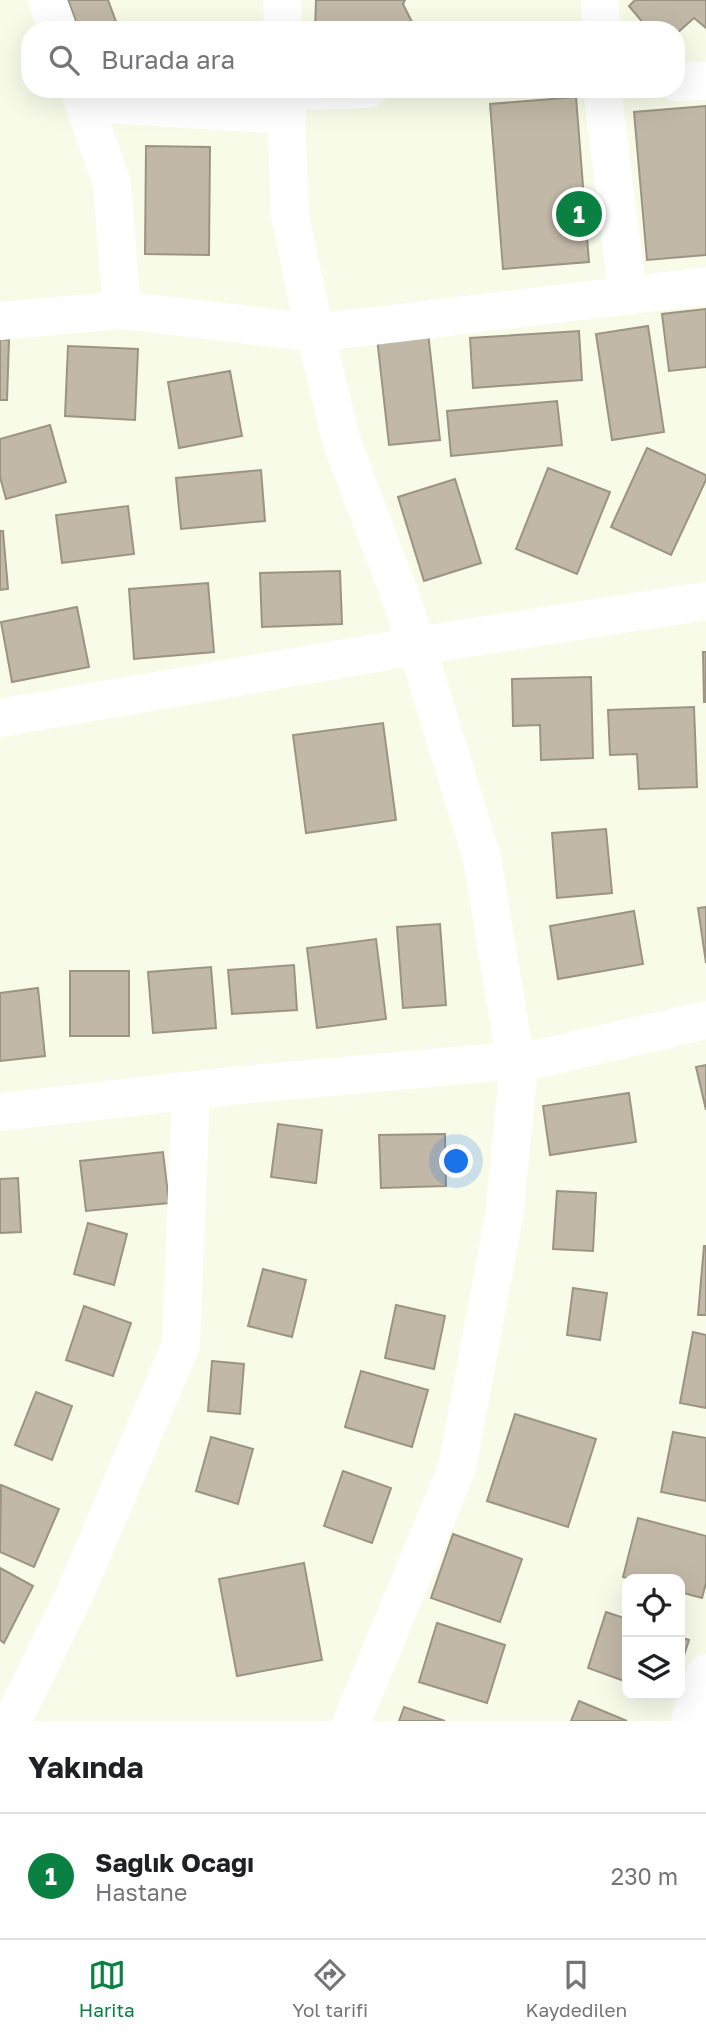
<!DOCTYPE html>
<html lang="tr">
<meta charset="utf-8">
<style>
:root{--surface:#fff;--page:#f6f6f6;--text:#202124;--muted:#757577;--line:#e0e0e0;--accent:#0b8043}
body{margin:0;font-family:"Golos Text",sans-serif;background:var(--page);color:var(--text)}
.controls{position:absolute;right:21px;bottom:21px;display:grid;overflow:hidden;border-radius:14px;box-shadow:0 7px 28px #0002}
.controls button{width:63px;height:63px;display:grid;place-items:center;padding:0;border:0;border-bottom:2px solid var(--line);background:var(--surface);color:var(--text);font:35px sans-serif}
.you{position:absolute;left:457px;top:1162px;width:24px;height:24px;margin:-18px;border:5px solid #fff;border-radius:50%;background:#1a73e8;box-shadow:0 0 0 10px #1a73e833}
.badge{display:grid;place-items:center;width:46px;height:46px;border-radius:50%;background:var(--accent);color:#fff;font-size:23px;font-weight:700}
.pin{position:absolute;translate:-50% -50%;border:4px solid #fff;box-shadow:0 2px 7px #0006}
.list{margin:0;padding:0;list-style:none}
h2{display:flex;justify-content:space-between;align-items:center;height:91px;margin:0;padding:0 28px;font-size:30px}
h2 small{font-size:23px;font-weight:400;color:var(--muted)}
.list li{display:grid;grid-template-columns:46px 1fr auto;gap:21px;align-items:center;box-sizing:border-box;height:126px;padding:0 28px;border-top:2px solid var(--line)}
.list b{display:block;font-size:26px;white-space:nowrap}
.list p{margin:0;font-size:23px;white-space:nowrap;color:var(--muted)}
.list em{font-size:23px;font-style:normal;color:var(--muted)}
.icon{flex:none;width:38px;height:38px;fill:none;stroke:currentColor;stroke-width:2;stroke-linecap:round;stroke-linejoin:round}
.map{position:relative;flex:none;width:706px;height:1721px;overflow:hidden}
.search{position:absolute;background:var(--surface);box-shadow:0 7px 28px #0002;left:21px;right:21px;top:21px;height:77px;display:flex;align-items:center;gap:18px;box-sizing:border-box;padding:0 24px;border-radius:28px;color:var(--muted);font-size:26px}
.sheet{height:217px;background:var(--surface)}
nav{display:flex;justify-content:space-around;align-items:center;box-sizing:border-box;height:98px;border-top:2px solid var(--line);background:var(--surface);font-size:19px;color:var(--muted)}
nav a{display:grid;justify-items:center;gap:4px}
nav .on{color:var(--accent)}
.map>svg:first-child{display:block}
.building{fill:#c1b8a7;stroke:#9c9483;stroke-width:2}
.lines{fill:none;stroke-linecap:round;stroke-linejoin:round}
.minor{stroke:#fff;stroke-width:38}
</style>
<div class="map">
<svg width="706" height="1721" viewBox="0 0 706 1721">
<rect width="100%" height="100%" fill="#f7fbe8"/>
<g class="building">
<path d="M68 0H108L118 27 110 30H79Z"/>
<path d="M316 0H405L403 4 416 30H315Z"/>
<path d="M635 0H706V28L694 18 676 34V30H649L629 6Z"/>
<path d="M576 97 589 262 503 269 490 104Z"/>
<path d="M706 106V255L647 260 634 112Z"/>
<path d="M146 146 210 147 209 255 145 254Z"/>
<path d="M706 309V367L669 371 662 314Z"/>
<path d="M648 326 664 432 612 440 596 334Z"/>
<path d="M579 331 582 380 473 388 470 338Z"/>
<path d="M428 332 440 440 389 445 377 338Z"/>
<path d="M0 339 9 340 7 400H0Z"/>
<path d="M68 346 138 349 135 420 65 416Z"/>
<path d="M230 371 242 436 179 448 168 382Z"/>
<path d="M557 401 562 445 451 456 447 411Z"/>
<path d="M50 425 66 482 6 499 0 477V439Z"/>
<path d="M647 448 706 475V480L671 555 611 527Z"/>
<path d="M548 468 610 492 577 574 516 549Z"/>
<path d="M261 470 265 521 181 529 176 478Z"/>
<path d="M455 479 481 563 424 581 398 497Z"/>
<path d="M128 506 134 554 62 563 56 515Z"/>
<path d="M0 531H3L8 589 0 590Z"/>
<path d="M340 571 342 624 262 627 260 573Z"/>
<path d="M208 583 214 652 134 659 129 589Z"/>
<path d="M77 607 89 667 12 682 1 622Z"/>
<path d="M703 652H706V702H704Z"/>
<path d="M591 677 593 758 541 760 540 725 513 726 512 679Z"/>
<path d="M694 707 697 787 639 789 637 754 610 755 608 710Z"/>
<path d="M383 723 396 820 306 833 293 735Z"/>
<path d="M606 829 612 893 557 898 552 833Z"/>
<path d="M706 907V963L698 908Z"/>
<path d="M634 911 643 964 558 979 550 926Z"/>
<path d="M440 924 446 1005 403 1008 397 927Z"/>
<path d="M376 939 386 1019 317 1028 307 948Z"/>
<path d="M294 965 297 1010 232 1014 228 970Z"/>
<path d="M211 967 216 1028 153 1033 148 972Z"/>
<rect x="70" y="971" width="59" height="65"/>
<path d="M38 988 45 1056 0 1061V993Z"/>
<path d="M706 1065V1110L696 1067Z"/>
<path d="M629 1093 636 1142 550 1155 543 1106Z"/>
<path d="M278 1124 322 1130 316 1183 271 1177Z"/>
<path d="M445 1134 446 1186 381 1188 379 1135Z"/>
<path d="M163 1152 169 1203 86 1211 80 1161Z"/>
<path d="M18 1178 21 1232 0 1233V1179Z"/>
<path d="M557 1191 596 1193 593 1251 553 1249Z"/>
<path d="M88 1223 127 1234 114 1285 74 1274Z"/>
<path d="M704 1246H706V1315H698Z"/>
<path d="M263 1269 306 1280 292 1337 248 1326Z"/>
<path d="M573 1288 607 1293 600 1340 567 1335Z"/>
<path d="M396 1305 445 1316 434 1369 385 1358Z"/>
<path d="M84 1306 131 1323 113 1376 66 1360Z"/>
<path d="M693 1332 706 1335V1408L680 1403Z"/>
<path d="M212 1361 244 1364 240 1414 208 1411Z"/>
<path d="M361 1371 428 1390 412 1447 345 1427Z"/>
<path d="M36 1392 72 1406 52 1460 15 1445Z"/>
<path d="M515 1414 596 1439 568 1527 487 1501Z"/>
<path d="M673 1432 706 1438V1501L661 1492Z"/>
<path d="M211 1437 253 1449 238 1504 196 1491Z"/>
<path d="M343 1471 391 1488 372 1543 324 1526Z"/>
<path d="M1 1485 59 1509 34 1567 0 1552Z"/>
<path d="M638 1518 706 1536V1583L702 1598 680 1592V1579H632L623 1577Z"/>
<path d="M453 1534 522 1559 500 1622 431 1598Z"/>
<path d="M304 1563 322 1660 237 1676 219 1579Z"/>
<path d="M0 1568 33 1586 4 1643 0 1640Z"/>
<path d="M606 1612 627 1619V1682L588 1668Z"/>
<path d="M437 1623 505 1645 487 1703 419 1682Z"/>
<path d="M680 1637 689 1640 680 1668Z"/>
<path d="M579 1701 627 1721H571Z"/>
<path d="M404 1707 445 1721H399Z"/>
</g>
<g class="lines">
<g class="minor">
<path d="M47 0 58 30"/>
<path d="M282 0 283 30"/>
<path d="M600 0 601 30"/>
<path d="M676 82 706 81"/>
<path d="M79 89 112 184 122 310"/>
<path d="M285 89 290 216 315 333 342 443 405 609 482 858 518 1076 504 1216 457 1468 352 1721"/>
<path d="M602 89 628 296"/>
<path d="M286 94 305 91 369 89"/>
<path d="M88 116 107 104 287 115"/>
<path d="M0 321 122 310 315 333 706 286"/>
<path d="M0 718 416 646 706 601"/>
<path d="M0 1112 231 1086 542 1058 706 1020"/>
<path d="M12 1721 74 1596 181 1345 191 1090"/>
<path d="M690 1721 706 1673"/>
</g>
</g>
</svg>
<div class="controls">
<button><svg class="icon" aria-label="locate" viewBox="0 0 24 24"><circle cx="12" cy="12" r="6"/><path d="M12 2v4M12 18v4M2 12h4M18 12h4"/></svg></button>
<button><svg class="icon" aria-label="layers" viewBox="0 0 24 24"><path d="M12 4l9 5-9 5-9-5zM3 14l9 5 9-5"/></svg></button>
</div>
<div class="you"></div>
<div class="pin badge" style="left:579px;top:214px">1</div>
<div class="search"><svg class="icon" aria-label="search" viewBox="0 0 24 24"><circle cx="10" cy="10" r="6"/><path d="M15 15l6 6"/></svg>Burada ara</div>
</div>
<section class="sheet">
<h2>Yakında<small></small></h2>
<ul class="list">
<li><span class="badge">1</span><div><b>Sağlık Ocağı</b><p>Hastane</p></div><em>230 m</em></li>
</ul>
</section>
<nav>
<a class="on"><svg class="icon" aria-label="map" viewBox="0 0 24 24"><path d="M3 6l6-2 6 2 6-2v14l-6 2-6-2-6 2zM9 4v14M15 6v14"/></svg>Harita</a>
<a><svg class="icon" aria-label="directions" viewBox="0 0 24 24"><path d="M12 3l9 9-9 9-9-9zM9 14v-3h6M13 9l2 2-2 2"/></svg>Yol tarifi</a>
<a><svg class="icon" aria-label="saved" viewBox="0 0 24 24"><path d="M7 4h10v16l-5-4-5 4z"/></svg>Kaydedilen</a>
</nav>
